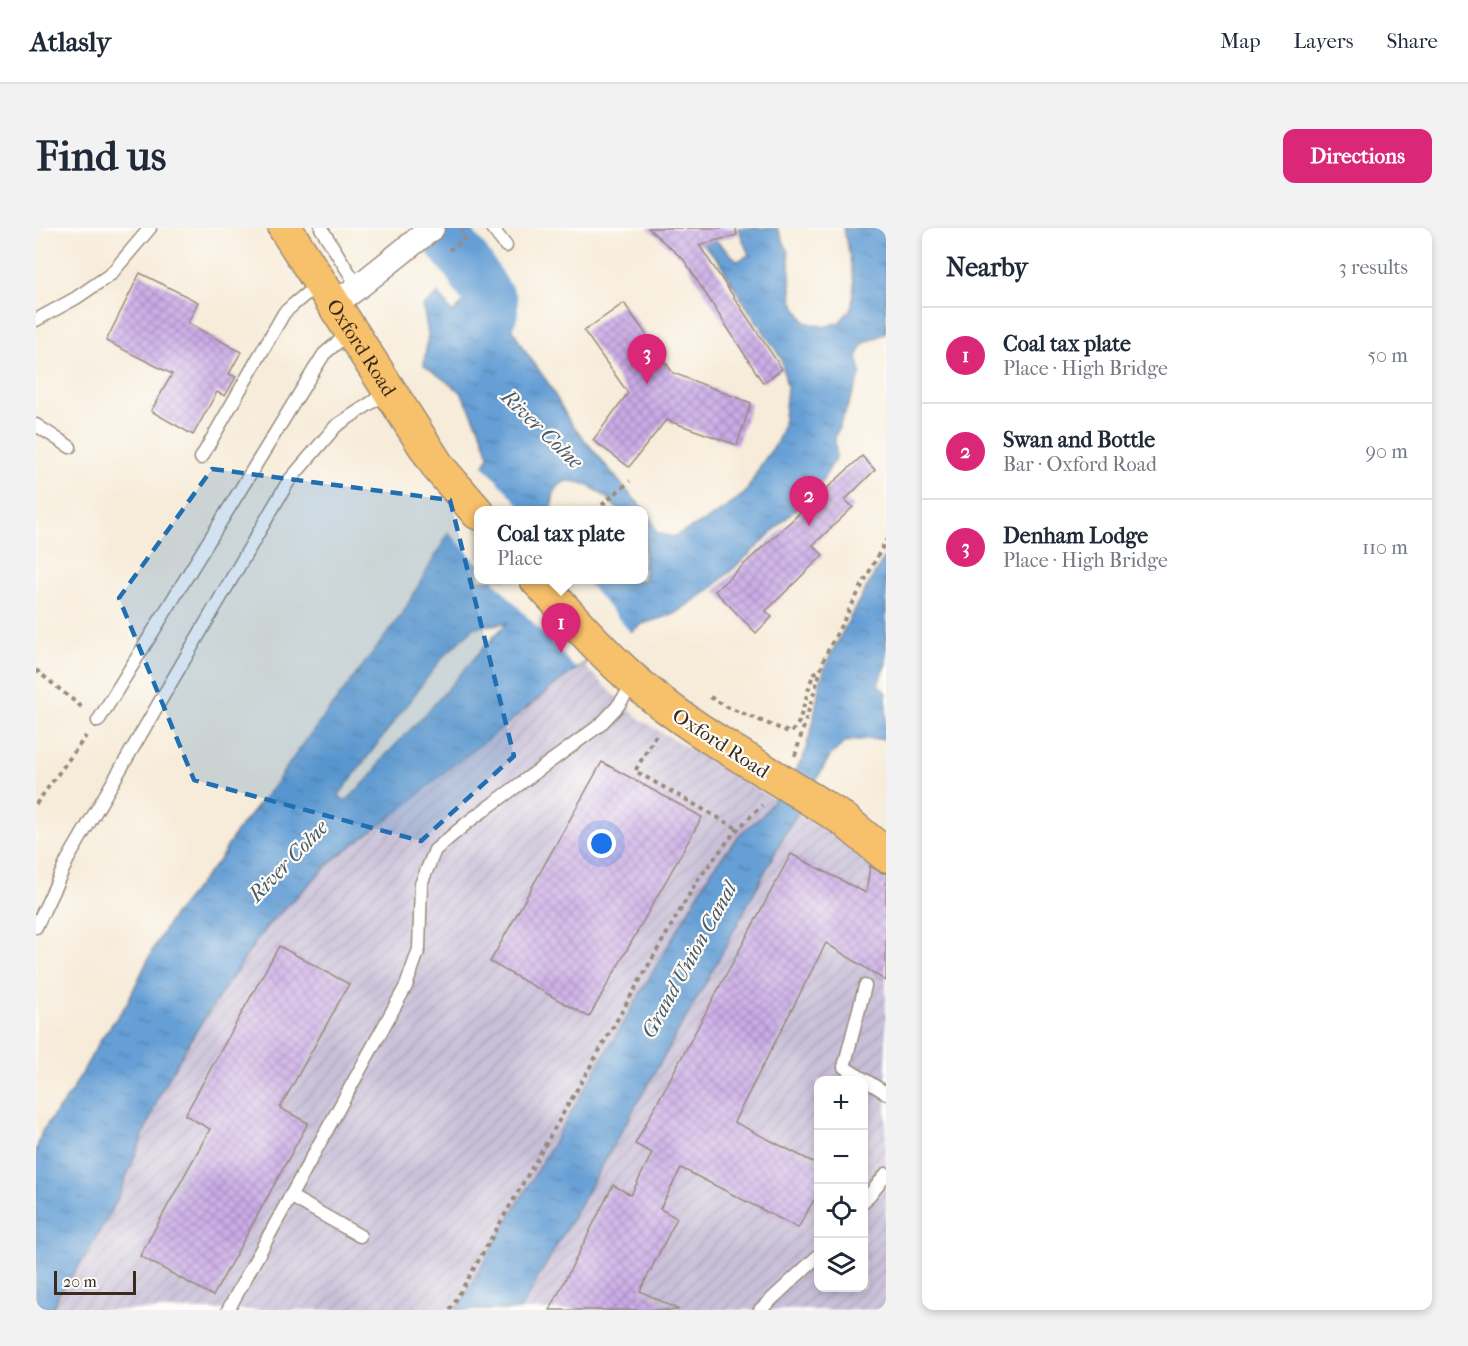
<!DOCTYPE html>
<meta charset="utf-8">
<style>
:root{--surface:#fff;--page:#f2f2f3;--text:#1f2937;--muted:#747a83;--line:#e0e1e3;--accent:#db2777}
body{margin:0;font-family:"IM FELL French Canon",serif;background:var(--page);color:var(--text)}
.controls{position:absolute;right:18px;bottom:18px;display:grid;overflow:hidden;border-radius:12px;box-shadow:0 3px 9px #0003}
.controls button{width:54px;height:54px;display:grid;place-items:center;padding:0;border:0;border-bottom:2px solid var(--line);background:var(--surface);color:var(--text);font:30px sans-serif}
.scale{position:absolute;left:18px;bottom:15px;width:82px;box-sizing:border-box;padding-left:6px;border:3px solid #3b2a1e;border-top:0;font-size:16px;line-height:21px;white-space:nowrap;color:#3b2a1e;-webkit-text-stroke:4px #fdfcf7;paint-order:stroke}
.you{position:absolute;left:566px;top:616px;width:21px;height:21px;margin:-15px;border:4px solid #fff;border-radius:50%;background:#1a73e8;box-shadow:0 0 0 9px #1a73e833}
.badge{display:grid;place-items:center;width:39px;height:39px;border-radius:50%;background:var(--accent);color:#fff;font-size:20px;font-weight:700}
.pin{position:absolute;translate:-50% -50px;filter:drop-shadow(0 2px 3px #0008)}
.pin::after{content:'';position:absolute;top:32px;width:21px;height:18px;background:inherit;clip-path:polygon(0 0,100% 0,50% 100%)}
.popup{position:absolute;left:438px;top:278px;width:174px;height:78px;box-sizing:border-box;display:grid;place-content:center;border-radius:12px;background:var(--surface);filter:drop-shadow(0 2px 4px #0005);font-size:20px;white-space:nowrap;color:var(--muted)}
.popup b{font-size:22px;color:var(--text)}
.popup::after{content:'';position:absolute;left:50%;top:100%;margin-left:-12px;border:12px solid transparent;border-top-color:var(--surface)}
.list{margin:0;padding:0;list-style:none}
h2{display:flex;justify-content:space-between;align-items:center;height:78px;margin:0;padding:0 24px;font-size:26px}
h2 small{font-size:20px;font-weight:400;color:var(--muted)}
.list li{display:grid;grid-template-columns:39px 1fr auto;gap:18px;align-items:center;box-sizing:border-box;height:96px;padding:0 24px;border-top:2px solid var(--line)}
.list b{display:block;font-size:22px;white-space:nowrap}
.list p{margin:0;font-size:20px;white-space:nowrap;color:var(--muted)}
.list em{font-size:20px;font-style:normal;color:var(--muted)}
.icon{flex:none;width:33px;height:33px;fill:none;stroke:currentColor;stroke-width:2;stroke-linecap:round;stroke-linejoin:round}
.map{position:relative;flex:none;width:850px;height:1082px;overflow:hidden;border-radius:12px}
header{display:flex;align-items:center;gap:36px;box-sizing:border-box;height:84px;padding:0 30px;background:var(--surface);border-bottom:2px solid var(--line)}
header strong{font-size:28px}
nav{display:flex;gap:33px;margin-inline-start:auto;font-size:21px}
.intro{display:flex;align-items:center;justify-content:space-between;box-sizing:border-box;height:144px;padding:0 36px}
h1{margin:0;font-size:42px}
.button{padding:15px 27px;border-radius:12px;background:var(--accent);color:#fff;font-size:21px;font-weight:700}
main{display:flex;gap:36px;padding:0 36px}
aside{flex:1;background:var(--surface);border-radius:12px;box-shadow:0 3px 9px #0003}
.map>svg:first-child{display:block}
.industrial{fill:url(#industrial-furrows);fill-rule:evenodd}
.water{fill:url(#water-ripples);stroke:#50647a;stroke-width:1.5;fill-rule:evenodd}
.pier{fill:#f7ecda}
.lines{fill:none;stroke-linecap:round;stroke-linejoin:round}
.river{stroke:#659fd5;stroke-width:50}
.building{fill:url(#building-cross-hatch)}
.lane-casing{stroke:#998b7c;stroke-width:15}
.street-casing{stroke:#998b7c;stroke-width:27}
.primary-casing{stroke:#998b7c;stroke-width:36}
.path{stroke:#998b7c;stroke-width:4;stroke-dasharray:4.5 4.5;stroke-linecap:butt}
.lane{stroke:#fff;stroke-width:12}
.street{stroke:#fff;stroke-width:24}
.primary{stroke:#f7c06b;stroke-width:33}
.primary-bridge-casing{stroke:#998b7c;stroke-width:36;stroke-linecap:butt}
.primary-bridge{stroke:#f7c06b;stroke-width:33}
.marked{fill:#1f6fb2;fill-opacity:0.2;stroke:#1f6fb2;stroke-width:4.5;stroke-dasharray:12 8;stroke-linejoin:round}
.labels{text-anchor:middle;stroke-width:4.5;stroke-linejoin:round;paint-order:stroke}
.street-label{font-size:20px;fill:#3b2a1e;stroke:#fdfcf7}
.water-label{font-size:21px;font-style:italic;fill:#4c5967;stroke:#fdfcf7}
</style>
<header>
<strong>Atlasly</strong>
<nav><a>Map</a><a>Layers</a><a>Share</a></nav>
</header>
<div class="intro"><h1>Find us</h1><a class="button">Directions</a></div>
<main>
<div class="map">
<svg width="850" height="1082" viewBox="0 0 850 1082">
<defs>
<pattern id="industrial-furrows" width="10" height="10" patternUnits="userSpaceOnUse" patternTransform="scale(1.5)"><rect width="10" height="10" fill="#c8bfd8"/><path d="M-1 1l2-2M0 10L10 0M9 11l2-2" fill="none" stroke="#ada4b9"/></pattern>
<pattern id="water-ripples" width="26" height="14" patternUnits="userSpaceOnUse" patternTransform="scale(1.5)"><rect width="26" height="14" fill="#659fd5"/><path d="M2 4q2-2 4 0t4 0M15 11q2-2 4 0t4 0" fill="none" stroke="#5482ac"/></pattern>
<pattern id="building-cross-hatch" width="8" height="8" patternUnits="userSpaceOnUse" patternTransform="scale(1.5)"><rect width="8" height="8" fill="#caabe7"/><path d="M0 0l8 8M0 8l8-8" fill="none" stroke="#a58bbb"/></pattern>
</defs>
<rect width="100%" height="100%" fill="#fdfcf7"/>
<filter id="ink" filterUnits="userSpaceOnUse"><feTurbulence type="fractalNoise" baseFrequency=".0167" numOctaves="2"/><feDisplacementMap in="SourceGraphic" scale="12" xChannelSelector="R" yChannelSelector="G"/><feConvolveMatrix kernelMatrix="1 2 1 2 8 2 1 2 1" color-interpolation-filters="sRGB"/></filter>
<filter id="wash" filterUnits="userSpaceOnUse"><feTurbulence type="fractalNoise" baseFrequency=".008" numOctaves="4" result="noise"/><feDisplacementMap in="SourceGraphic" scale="24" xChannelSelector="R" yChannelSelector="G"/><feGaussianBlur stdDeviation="1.35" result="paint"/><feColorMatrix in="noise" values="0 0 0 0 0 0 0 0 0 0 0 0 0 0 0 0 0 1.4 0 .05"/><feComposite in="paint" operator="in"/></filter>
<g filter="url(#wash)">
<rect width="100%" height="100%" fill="#f7ecda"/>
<path class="industrial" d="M547 437 605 492 803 610 850 647V1082H16L21 1069 49 1029 81 972 126 861 160 803 230 699 297 632 369 578 416 538 470 497 525 452ZM782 852H828V1060H782Z"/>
<g class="water">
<path d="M666 0 702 33 713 27 702 0H741L752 23 756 72 769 94 789 99 804 94 816 79 818 55 813 24 807 0H850V103L848 106 827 116 821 129 825 146 799 209 800 229 784 257 720 320 675 361 638 386 606 396 525 452 470 497 416 538 369 578 297 632 230 699 160 803 126 861 81 972 49 1029 21 1069 16 1082H0V923L6 903 34 866 65 811 90 777 117 721 136 689 184 631 200 604 237 559 262 523 366 386 406 316 453 228 446 206 425 164 388 137 392 106 387 78 403 65 416 85 433 69 413 35 435 18 473 64 471 90 487 120 512 155 534 194 590 262 613 287 621 305 637 309 671 292 694 277 710 264 726 235 740 216 747 199 751 159 745 130 703 67 683 33 666 15ZM530 253C551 252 570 267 582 282H608V352H442V282H516C516 270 517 259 530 253ZM471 395 448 419 395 480 347 530 336 547 311 572 306 571 303 567 406 430 439 399Z"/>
<path d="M850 326V435L842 456 850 465V511H830L809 514 794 528 751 602 677 742 484 1082H421L471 994 678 639 706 604 726 588 767 531 777 496 783 458 790 436 820 378Z"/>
</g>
<g class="pier">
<path d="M445 235 488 282H442V336L410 301Z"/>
<path d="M457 352H549L596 406 539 440Z"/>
</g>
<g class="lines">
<path class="river" d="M410 9 430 34 457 76V84"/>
</g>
<g id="blocks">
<g class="building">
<path d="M612 0H700L701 7 663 17 746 141 727 155 648 32Z"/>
<path d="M104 45 162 74 152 95 205 124 193 146 200 149 189 168 181 164 157 207 115 183 136 146 70 113Z"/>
<path d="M588 75 637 145 715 175 701 217 630 192 593 239 557 212 592 165 548 103Z"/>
<path d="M826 228 839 242 809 272 817 279 777 317 787 327 730 383 736 389 720 405 679 363Z"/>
<path d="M566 534 666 589 553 789 454 734Z"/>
<path d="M755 626 830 665 834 638 846 645H850V753L790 715 698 894 783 937V963L762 1000 645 940 624 981 641 990 604 1063 643 1082H514L577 957 595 967 616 925 599 916Z"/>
<path d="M243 718 313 756 244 880 272 895 177 1068 104 1028 174 901 149 887Z"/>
</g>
</g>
</g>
<g filter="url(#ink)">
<use href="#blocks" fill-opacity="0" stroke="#998b7c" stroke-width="1.5"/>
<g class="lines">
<g class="lane-casing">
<g id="lane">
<path d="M285 0 322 59"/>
<path d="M456 0 470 18"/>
<path d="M0 92 40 70 75 46 114 0"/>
<path d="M0 197 34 219"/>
<path d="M165 230 248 85 258 76 282 56"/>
<path d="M62 493 278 142 288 126 314 104"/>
<path d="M0 699 32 631 252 254 300 198 353 163"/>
<path d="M829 758 808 839 850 865"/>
<path d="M254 968 324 1008"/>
<path d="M828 974 850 946"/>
<path d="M192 1082 370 758 383 721 385 656 399 622 432 594 564 497 581 479 599 454"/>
<path d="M724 1082 782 1028"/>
</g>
</g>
<g class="street-casing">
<path id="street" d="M297 77 322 59 396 0"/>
</g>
<g class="primary-casing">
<g id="primary">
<path id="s1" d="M249 0 403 240 442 285"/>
<path d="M501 352C533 386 564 423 600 454 626 477 655 497 685 516"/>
<path d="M807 591 850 627"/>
</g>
</g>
<g class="path">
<path d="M413 22 428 12 426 0"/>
<path d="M566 277 594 253"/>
<path d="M0 442 48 481"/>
<path d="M674 469 691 479 755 505 763 494 777 446 784 442"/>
<path d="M620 507 599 543 702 601"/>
<path d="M759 528 789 428 850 312"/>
<path d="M0 576 50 508"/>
<path d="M414 1082 661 653 698 605 726 577"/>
</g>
<use href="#lane" class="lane"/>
<use href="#street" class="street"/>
<use href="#primary" class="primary"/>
<g class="primary-bridge-casing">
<path id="primary-bridge" d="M685 516 807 591"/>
</g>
<use href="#primary-bridge" class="primary-bridge"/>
</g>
</g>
<path class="marked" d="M176 241 414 272 478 528 385 613 158 552 83 370Z"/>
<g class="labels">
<g class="street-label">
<text dy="7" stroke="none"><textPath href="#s1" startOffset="142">Oxford Road</textPath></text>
<text transform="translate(685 515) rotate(33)" y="7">Oxford Road</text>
</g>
<g class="water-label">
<text transform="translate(506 201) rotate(44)" y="7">River Colne</text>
<text transform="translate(252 633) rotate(-46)" y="7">River Colne</text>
<text transform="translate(653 732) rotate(-61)" y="7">Grand Union Canal</text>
</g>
</g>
</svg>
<div class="controls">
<button>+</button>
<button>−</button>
<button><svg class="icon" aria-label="locate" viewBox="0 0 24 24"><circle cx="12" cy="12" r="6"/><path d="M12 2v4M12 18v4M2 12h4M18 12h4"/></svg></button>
<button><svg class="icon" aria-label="layers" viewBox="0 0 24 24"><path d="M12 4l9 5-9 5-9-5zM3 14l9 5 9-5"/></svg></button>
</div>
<div class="scale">20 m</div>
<div class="you"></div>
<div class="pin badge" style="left:525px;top:425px">1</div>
<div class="popup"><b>Coal tax plate</b>Place</div>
<div class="pin badge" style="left:773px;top:298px">2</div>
<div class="pin badge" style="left:611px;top:156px">3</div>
</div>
<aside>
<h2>Nearby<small>3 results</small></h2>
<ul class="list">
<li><span class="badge">1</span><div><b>Coal tax plate</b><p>Place · High Bridge</p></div><em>50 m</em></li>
<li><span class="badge">2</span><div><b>Swan and Bottle</b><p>Bar · Oxford Road</p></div><em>90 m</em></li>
<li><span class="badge">3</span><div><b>Denham Lodge</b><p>Place · High Bridge</p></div><em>110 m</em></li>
</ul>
</aside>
</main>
